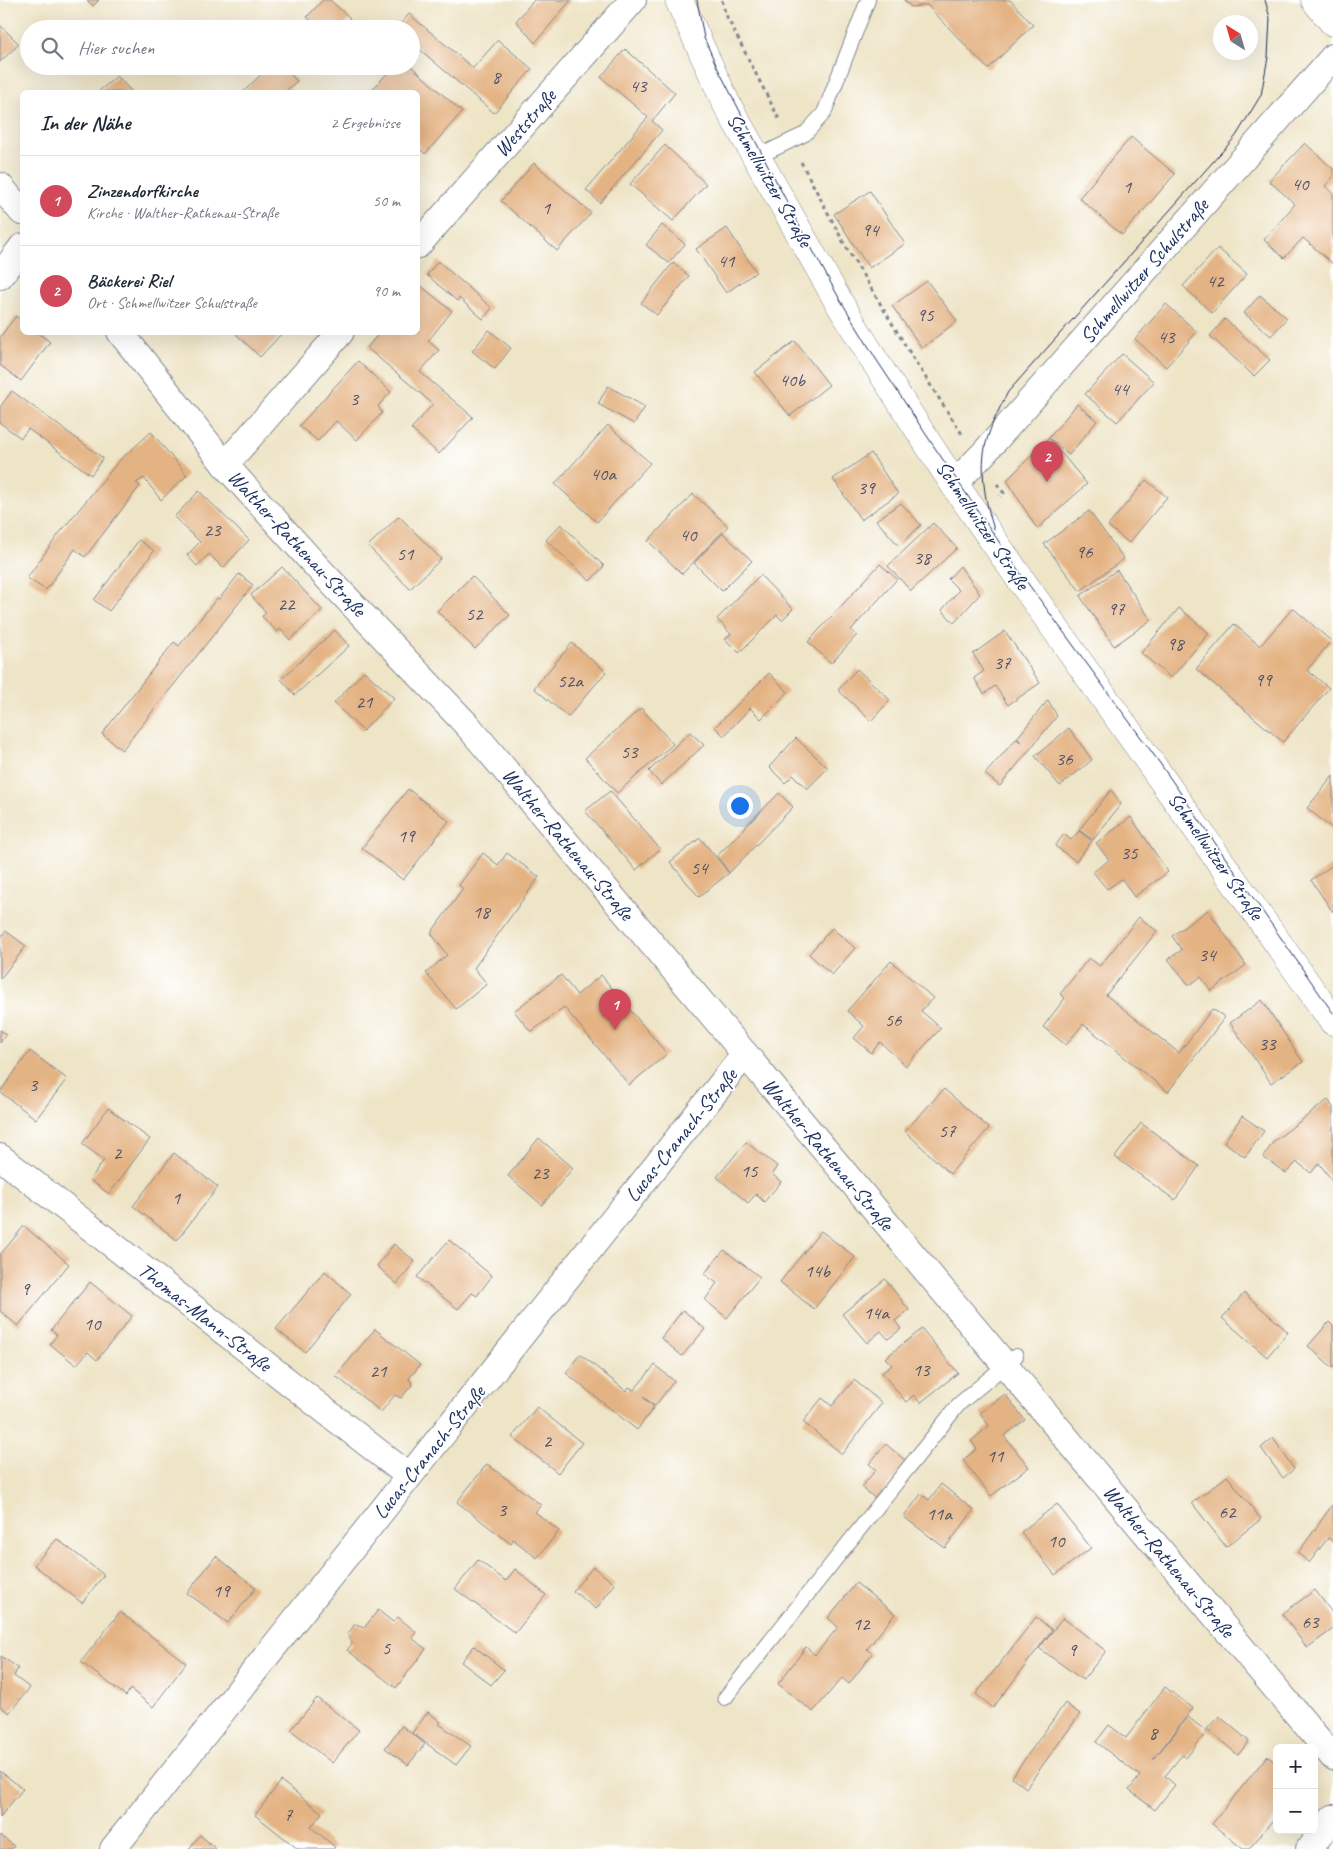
<!DOCTYPE html>
<html lang="de">
<meta charset="utf-8">
<style>
:root{--surface:#fff;--page:#f2f2f3;--text:#1f2937;--muted:#747a83;--line:#e0e1e3;--accent:#d1495b}
body{margin:0;font-family:Caveat,sans-serif;background:var(--page);color:var(--text)}
.controls{position:absolute;right:15px;bottom:15px;display:grid;overflow:hidden;border-radius:8px;box-shadow:0 5px 20px #0002}
.controls button{width:45px;height:45px;display:grid;place-items:center;padding:0;border:0;border-bottom:1px solid var(--line);background:var(--surface);color:var(--text);font:25px sans-serif}
.compass{position:absolute;left:1213px;top:15px;width:45px;height:45px;border-radius:50%;background:var(--surface);box-shadow:0 5px 20px #0002;rotate:323deg}
.you{position:absolute;left:739px;top:805px;width:18px;height:18px;margin:-12px;border:4px solid #fff;border-radius:50%;background:#1a73e8;box-shadow:0 0 0 8px #1a73e833}
.badge{display:grid;place-items:center;width:32px;height:32px;border-radius:50%;background:var(--accent);color:#fff;font-size:16px;font-weight:700}
.pin{position:absolute;translate:-50% -41px;filter:drop-shadow(0 1px 2px #0008)}
.pin::after{content:'';position:absolute;top:26px;width:18px;height:15px;background:inherit;clip-path:polygon(0 0,100% 0,50% 100%)}
.list{margin:0;padding:0;list-style:none}
h2{display:flex;justify-content:space-between;align-items:center;height:65px;margin:0;padding:0 20px;font-size:21px}
h2 small{font-size:16px;font-weight:400;color:var(--muted)}
.list li{display:grid;grid-template-columns:32px 1fr auto;gap:15px;align-items:center;box-sizing:border-box;height:90px;padding:0 20px;border-top:1px solid var(--line)}
.list b{display:block;font-size:19px;white-space:nowrap}
.list p{margin:0;font-size:16px;white-space:nowrap;color:var(--muted)}
.list em{font-size:16px;font-style:normal;color:var(--muted)}
.icon{flex:none;width:28px;height:28px;fill:none;stroke:currentColor;stroke-width:2;stroke-linecap:round;stroke-linejoin:round}
.map{position:relative;flex:none;width:1333px;height:1849px;overflow:hidden}
.search{position:absolute;background:var(--surface);box-shadow:0 5px 20px #0002;left:20px;top:20px;width:400px;height:55px;display:flex;align-items:center;gap:12px;box-sizing:border-box;padding:0 18px;border-radius:28px;color:var(--muted);font-size:19px}
.panel{position:absolute;background:var(--surface);box-shadow:0 5px 20px #0002;left:20px;top:90px;width:400px;height:245px;border-radius:8px}
.map>svg:first-child{display:block}
.building{fill:#e4b383}
.lines{fill:none;stroke-linecap:round;stroke-linejoin:round}
.service-casing{stroke:#848a92;stroke-width:16}
.minor-casing{stroke:#848a92;stroke-width:28}
.tertiary-casing{stroke:#848a92;stroke-width:29}
.path{stroke:#848a92;stroke-width:3;stroke-dasharray:4 4;stroke-linecap:butt}
.service{stroke:#fff;stroke-width:14}
.minor{stroke:#fff;stroke-width:26}
.tertiary{stroke:#fff;stroke-width:28}
.tram{stroke:#1b2f5e;stroke-width:1}
.labels{text-anchor:middle;stroke-width:4;stroke-linejoin:round;paint-order:stroke}
.number-label{font-size:19px;fill:#4d5067}
.street-label{font-size:21px;fill:#1b2f5e;stroke:#fff}
</style>
<div class="map">
<svg width="1333" height="1849" viewBox="0 0 1333 1849">
<rect width="100%" height="100%" fill="#fff"/>
<filter id="ink" filterUnits="userSpaceOnUse"><feTurbulence type="fractalNoise" baseFrequency=".02" numOctaves="2"/><feDisplacementMap in="SourceGraphic" scale="10" xChannelSelector="R" yChannelSelector="G"/><feConvolveMatrix kernelMatrix="1 2 1 2 8 2 1 2 1" color-interpolation-filters="sRGB"/></filter>
<filter id="wash" filterUnits="userSpaceOnUse"><feTurbulence type="fractalNoise" baseFrequency=".0096" numOctaves="4" result="noise"/><feDisplacementMap in="SourceGraphic" scale="20" xChannelSelector="R" yChannelSelector="G"/><feGaussianBlur stdDeviation="1.12" result="paint"/><feColorMatrix in="noise" values="0 0 0 0 0 0 0 0 0 0 0 0 0 0 0 0 0 1.4 0 .05"/><feComposite in="paint" operator="in"/></filter>
<g filter="url(#wash)">
<rect width="100%" height="100%" fill="#eee4c6"/>
<g id="blocks">
<g class="building">
<path d="M87 0H99L93 6Z"/>
<path d="M323 0H330L350 18 340 29H320L307 17Z"/>
<path d="M534 0H571L535 43 516 21Z"/>
<path d="M904 0H1010L1033 25 988 69 927 5 911 7Z"/>
<path d="M409 14 473 68 498 40 532 69 494 113 411 42V29H396Z"/>
<path d="M0 25 19 44 0 62Z"/>
<path d="M625 49 675 93 652 121 662 130 600 203 586 190 648 117 601 77Z"/>
<path d="M270 66H282L297 81 285 92H243Z"/>
<path d="M394 66H411L462 112 425 154 418 147V92H370Z"/>
<path d="M117 76 132 92H98Z"/>
<path d="M1131 137 1175 174 1122 235 1079 198Z"/>
<path d="M1305 143 1333 169V177L1325 186 1333 193V264L1303 238 1284 258 1264 240 1295 204 1269 181Z"/>
<path d="M665 145 706 184 673 221 630 184Z"/>
<path d="M534 163 591 213 557 251 501 201Z"/>
<path d="M870 191 905 244 869 268 834 214Z"/>
<path d="M662 225 685 244 669 263 646 245Z"/>
<path d="M727 228 756 272 726 293 696 249Z"/>
<path d="M1218 248 1247 274 1212 313 1183 286Z"/>
<path d="M438 261 492 308 483 319 459 298 457 301 427 275Z"/>
<path d="M673 263 689 276 657 315 641 303Z"/>
<path d="M927 281 957 321 922 348 892 306Z"/>
<path d="M420 285 452 311 428 341 439 350 420 372 473 417 439 454 411 429 433 404 367 348 380 332H418V288Z"/>
<path d="M1260 295 1287 318 1271 336 1244 313Z"/>
<path d="M1166 304 1197 332 1166 367 1135 339Z"/>
<path d="M16 316 22 321V332H37L50 342 21 381 0 365V337Z"/>
<path d="M1225 319 1270 360 1254 376 1210 336Z"/>
<path d="M489 330 511 348 495 369 472 351Z"/>
<path d="M234 332H283L260 357Z"/>
<path d="M795 341 829 385 790 416 755 372Z"/>
<path d="M1122 354 1154 382 1117 422 1085 394Z"/>
<path d="M358 361 391 392 378 406 382 413 357 440 336 421 318 441 299 426Z"/>
<path d="M608 386 645 407 634 424 598 404Z"/>
<path d="M12 391 103 458 91 475 28 429 21 438 0 423V407Z"/>
<path d="M1077 404 1097 421 1069 455 1049 438 1087 484 1037 529 1007 480 1049 438Z"/>
<path d="M608 425 650 463 597 522 555 484Z"/>
<path d="M151 432 187 475 161 500 144 478 136 483 140 486 85 557 75 549 46 590 27 578 58 535 118 462Z"/>
<path d="M871 453 898 494 861 520 833 479Z"/>
<path d="M1146 480 1167 497 1129 543 1108 526Z"/>
<path d="M199 491 249 540 223 568 209 554 197 566 187 555 200 542 174 517Z"/>
<path d="M693 494 728 526 682 574 648 541Z"/>
<path d="M901 503 921 525 899 546 876 520Z"/>
<path d="M1089 511 1124 559 1080 591 1044 544Z"/>
<path d="M399 516 441 559 410 589 368 546Z"/>
<path d="M933 523 957 548 911 591 888 566Z"/>
<path d="M561 524 604 566 590 581 546 540Z"/>
<path d="M723 533 752 561 722 591 694 563Z"/>
<path d="M139 540 154 551 109 611 94 600Z"/>
<path d="M880 564 897 579 851 630 857 635 831 663 808 642Z"/>
<path d="M960 566 980 594 954 623 942 610 959 590 948 579Z"/>
<path d="M282 567 322 610 290 640 280 629 277 632 262 616 266 613 251 595Z"/>
<path d="M1117 570 1151 620 1114 646 1080 596Z"/>
<path d="M239 574 253 585 122 750 102 734 174 642 179 646 217 598 219 599Z"/>
<path d="M760 575 793 609 782 620 777 615 739 653 725 639 731 634 717 619Z"/>
<path d="M472 576 510 615 475 649 437 611Z"/>
<path d="M1179 608 1209 633 1171 678 1141 653Z"/>
<path d="M1293 608 1331 641 1307 670 1329 688 1283 742 1196 669 1234 624 1260 646Z"/>
<path d="M335 630 349 646 295 695 281 679Z"/>
<path d="M1005 631 1040 683 1008 705 995 686 984 694 974 678 984 671 973 654Z"/>
<path d="M572 643 606 672 568 717 534 688Z"/>
<path d="M857 669 890 700 871 721 838 690Z"/>
<path d="M364 671 394 698 363 731 334 703Z"/>
<path d="M769 673 788 692 761 719 750 708 724 736 715 727Z"/>
<path d="M1048 700 1057 716 1000 786 985 774 1016 739 1021 742 1017 738Z"/>
<path d="M641 708 673 744 617 793 585 758Z"/>
<path d="M1069 728 1092 760 1060 786 1035 756Z"/>
<path d="M690 732 704 745 661 785 649 771Z"/>
<path d="M796 738 828 768 807 789 793 775 785 783 769 767Z"/>
<path d="M1333 776V829L1307 808Z"/>
<path d="M408 789 449 821 403 880 362 848Z"/>
<path d="M1111 790 1121 804 1093 840 1079 830Z"/>
<path d="M610 791 660 849 636 870 585 811Z"/>
<path d="M779 793 793 807 729 873 717 856Z"/>
<path d="M1131 817 1168 872 1134 897 1122 879 1107 889 1093 872 1109 860 1096 843Z"/>
<path d="M1079 831 1092 841 1076 861 1055 846 1064 834 1071 840Z"/>
<path d="M700 838 729 873 699 897 670 862Z"/>
<path d="M483 853 498 865 507 853 539 877 474 968 487 984 456 1009 426 973 447 955 431 933 463 889 459 885Z"/>
<path d="M1333 865V912L1311 880Z"/>
<path d="M1208 910 1246 965 1211 991 1201 977 1189 985 1168 959 1182 950 1172 936Z"/>
<path d="M1139 917 1157 931 1106 995 1179 1053 1212 1009 1225 1017 1168 1092 1083 1024 1066 1045 1043 1027 1065 998 1060 994 1089 958 1100 966Z"/>
<path d="M832 928 855 948 832 975 809 954Z"/>
<path d="M6 931 26 946 0 979V938Z"/>
<path d="M891 961 933 998 921 1011 941 1028 906 1066 880 1042 871 1053 854 1038 864 1026 847 1011Z"/>
<path d="M561 975 577 995 601 975 667 1054 629 1085 564 1007 531 1032 514 1011Z"/>
<path d="M1262 1000 1303 1062 1271 1083 1230 1023Z"/>
<path d="M0 1030 6 1034 0 1043Z"/>
<path d="M30 1051 67 1079 36 1119 0 1092Z"/>
<path d="M944 1089 989 1128 950 1174 905 1131Z"/>
<path d="M1328 1100 1333 1107V1182L1319 1163 1311 1173 1297 1162 1286 1173 1263 1157 1274 1141Z"/>
<path d="M108 1108 150 1139 109 1194 90 1180 104 1160 82 1144Z"/>
<path d="M1242 1116 1264 1131 1245 1157 1224 1142Z"/>
<path d="M1141 1123 1199 1166 1175 1200 1115 1157Z"/>
<path d="M539 1138 573 1168 542 1205 508 1176Z"/>
<path d="M746 1142 777 1166 772 1174 781 1182 764 1202 756 1194 748 1203 717 1177Z"/>
<path d="M174 1153 218 1187 177 1240 133 1206Z"/>
<path d="M24 1226 69 1264 18 1326 0 1311V1255Z"/>
<path d="M821 1231 855 1257 814 1309 780 1282Z"/>
<path d="M449 1240 492 1276 477 1296 472 1293 458 1309 417 1277Z"/>
<path d="M394 1244 415 1261 397 1284 377 1266Z"/>
<path d="M724 1250 760 1277 727 1318 705 1300 717 1283 704 1274Z"/>
<path d="M325 1271 351 1294 305 1352 276 1329Z"/>
<path d="M885 1279 909 1310 895 1321 901 1329 888 1339 881 1331 867 1343 842 1314Z"/>
<path d="M90 1282 132 1316 97 1360 88 1352 76 1365 50 1344 57 1335 51 1330Z"/>
<path d="M1244 1293 1288 1332 1267 1357 1222 1318Z"/>
<path d="M683 1310 705 1329 682 1356 661 1338Z"/>
<path d="M1329 1322 1333 1326V1368L1308 1346Z"/>
<path d="M375 1329 420 1365 409 1378 412 1385 401 1398 395 1395 381 1412 336 1376Z"/>
<path d="M922 1329 958 1373 920 1403 914 1395 906 1402 882 1373 892 1365 885 1358Z"/>
<path d="M580 1354 626 1391 629 1387 634 1390 655 1365 674 1381 655 1406 643 1397 654 1407 637 1430 566 1373Z"/>
<path d="M854 1380 882 1403 842 1454 803 1422 822 1398 832 1406Z"/>
<path d="M1005 1394 1025 1420 1004 1436 1029 1467 991 1496 963 1460 977 1449 971 1441 989 1426 980 1413Z"/>
<path d="M537 1407 582 1443 558 1473 512 1437Z"/>
<path d="M1273 1438 1294 1469 1283 1478 1261 1448Z"/>
<path d="M886 1444 908 1463 876 1499 861 1487 876 1470 869 1464Z"/>
<path d="M487 1464 541 1505 535 1512 559 1531 537 1558 513 1539 511 1544 457 1502Z"/>
<path d="M1227 1476 1261 1519 1226 1547 1192 1503Z"/>
<path d="M941 1484 974 1510 945 1548 904 1517 921 1494 929 1500Z"/>
<path d="M1057 1504 1091 1548 1055 1575 1021 1532Z"/>
<path d="M1333 1504V1542L1328 1538 1309 1563 1298 1553Z"/>
<path d="M57 1539 104 1575 82 1603 34 1565Z"/>
<path d="M216 1556 256 1588 228 1623 187 1593Z"/>
<path d="M478 1560 506 1581 515 1569 546 1595 515 1633 455 1589Z"/>
<path d="M593 1567 615 1584 596 1609 573 1591Z"/>
<path d="M856 1583 895 1614 867 1649 872 1654 849 1684 842 1678 813 1712 778 1684 806 1647 815 1655 838 1627 828 1618Z"/>
<path d="M1315 1590 1333 1614V1629L1307 1648 1282 1614Z"/>
<path d="M378 1610 393 1622 398 1617 416 1632 412 1638 426 1649 396 1688 347 1650 352 1644 348 1634 355 1624 365 1627Z"/>
<path d="M120 1612 186 1663 153 1707 130 1689 126 1696 81 1662Z"/>
<path d="M1036 1617 1052 1630 993 1708 976 1694Z"/>
<path d="M1063 1618 1106 1651 1083 1680 1039 1648Z"/>
<path d="M474 1646 504 1670 491 1685 461 1662Z"/>
<path d="M1 1656 18 1668 14 1676 30 1688 9 1713 0 1706Z"/>
<path d="M1165 1687 1193 1708 1153 1760 1188 1717 1207 1732 1186 1758 1182 1755 1165 1776 1175 1785 1155 1810 1129 1790 1140 1776 1096 1742 1109 1725 1126 1738Z"/>
<path d="M317 1698 359 1730 332 1763 291 1730Z"/>
<path d="M1065 1703 1080 1714 1026 1788 1012 1777Z"/>
<path d="M428 1712 441 1722 439 1724 471 1746 456 1765 412 1733Z"/>
<path d="M1219 1716 1249 1741 1238 1755 1207 1729Z"/>
<path d="M402 1726 425 1744 408 1765 385 1748Z"/>
<path d="M1267 1756 1277 1764V1815L1249 1849H1243L1212 1824Z"/>
<path d="M0 1771 23 1789 0 1817Z"/>
<path d="M281 1781 322 1813 311 1827 335 1847 333 1849H298L255 1815Z"/>
<path d="M0 1835 14 1846 12 1849H0Z"/>
<path d="M200 1835 216 1849H189Z"/>
</g>
</g>
</g>
<g filter="url(#ink)">
<use href="#blocks" fill-opacity="0" stroke="#848a92" stroke-width="1"/>
<g class="lines">
<g class="service-casing">
<g id="service">
<path d="M757 157 805 134 824 113 868 0"/>
<path d="M725 1698 959 1404 1016 1356"/>
</g>
</g>
<g class="minor-casing">
<g id="minor">
<path d="M0 186 22 212"/>
<path d="M418 245 633 0"/>
<path d="M0 276 22 247"/>
<path d="M120 332 225 465 318 568 468 726 745 1054 1333 1757"/>
<path d="M225 465 341 332"/>
<path d="M954 484 984 453 1333 57"/>
<path d="M0 1157 409 1476"/>
<path d="M113 1849 745 1054"/>
<path d="M1309 1849 1333 1818"/>
</g>
</g>
<g class="tertiary-casing">
<g id="tertiary">
<path d="M679 0 727 105 837 299 874 360 954 484 1018 576 1333 1021"/>
<path d="M1315 0 1333 22"/>
</g>
</g>
<g class="path">
<path d="M722 0 725 13 780 121"/>
<path d="M801 162 846 247 913 358 962 434"/>
<path d="M997 484 1004 493 1000 496"/>
</g>
<use href="#service" class="service"/>
<use href="#minor" class="minor"/>
<use href="#tertiary" class="tertiary"/>
<g class="tram">
<path d="M697 0 704 38 718 69 801 229 838 296 876 359 935 448 1021 574 1159 762 1333 1013"/>
<path d="M994 529C986 505 981 479 984 453 987 432 998 411 1008 392L1236 136 1261 95 1268 57 1270 18 1265 0"/>
</g>
</g>
</g>
<g class="labels">
<g class="number-label">
<text x="496" y="83">8</text>
<text x="638" y="92">43</text>
<text x="1300" y="190">40</text>
<text x="1127" y="193">1</text>
<text x="546" y="214">1</text>
<text x="870" y="236">94</text>
<text x="726" y="267">41</text>
<text x="1215" y="287">42</text>
<text x="925" y="321">95</text>
<text x="1166" y="343">43</text>
<text x="792" y="386">40b</text>
<text x="1120" y="395">44</text>
<text x="354" y="405">3</text>
<text x="603" y="480">40a</text>
<text x="866" y="494">39</text>
<text x="212" y="536">23</text>
<text x="688" y="541">40</text>
<text x="1084" y="558">96</text>
<text x="405" y="560">51</text>
<text x="922" y="564">38</text>
<text x="286" y="610">22</text>
<text x="1116" y="615">97</text>
<text x="474" y="620">52</text>
<text x="1175" y="650">98</text>
<text x="1002" y="669">37</text>
<text x="1263" y="686">99</text>
<text x="570" y="687">52a</text>
<text x="364" y="708">21</text>
<text x="629" y="758">53</text>
<text x="1064" y="765">36</text>
<text x="406" y="842">19</text>
<text x="1129" y="859">35</text>
<text x="699" y="874">54</text>
<text x="481" y="918">18</text>
<text x="1207" y="961">34</text>
<text x="893" y="1026">56</text>
<text x="1267" y="1050">33</text>
<text x="33" y="1091">3</text>
<text x="947" y="1137">57</text>
<text x="117" y="1159">2</text>
<text x="749" y="1177">15</text>
<text x="540" y="1179">23</text>
<text x="176" y="1204">1</text>
<text x="817" y="1277">14b</text>
<text x="25" y="1295">9</text>
<text x="876" y="1319">14a</text>
<text x="92" y="1330">10</text>
<text x="921" y="1376">13</text>
<text x="378" y="1377">21</text>
<text x="547" y="1447">2</text>
<text x="995" y="1462">11</text>
<text x="502" y="1516">3</text>
<text x="1227" y="1518">62</text>
<text x="939" y="1520">11a</text>
<text x="1056" y="1547">10</text>
<text x="221" y="1597">19</text>
<text x="1310" y="1628">63</text>
<text x="861" y="1630">12</text>
<text x="386" y="1654">5</text>
<text x="1072" y="1656">9</text>
<text x="1153" y="1739">8</text>
<text x="288" y="1821">7</text>
</g>
<g class="street-label">
<text transform="translate(525 123) rotate(-49)" y="7">Weststraße</text>
<text transform="translate(770 180) rotate(60)" y="7">Schmellwitzer Straße</text>
<text transform="translate(1144 271) rotate(-49)" y="7">Schmellwitzer Schulstraße</text>
<text transform="translate(983 525) rotate(56)" y="7">Schmellwitzer Straße</text>
<text transform="translate(297 543) rotate(47)" y="7">Walther-Rathenau-Straße</text>
<text transform="translate(568 844) rotate(50)" y="7">Walther-Rathenau-Straße</text>
<text transform="translate(1216 856) rotate(55)" y="7">Schmellwitzer Straße</text>
<text transform="translate(681 1135) rotate(-51)" y="7">Lucas-Cranach-Straße</text>
<text transform="translate(828 1154) rotate(50)" y="7">Walther-Rathenau-Straße</text>
<text transform="translate(205 1317) rotate(38)" y="7">Thomas-Mann-Straße</text>
<text transform="translate(429 1452) rotate(-51)" y="7">Lucas-Cranach-Straße</text>
<text transform="translate(1169 1561) rotate(50)" y="7">Walther-Rathenau-Straße</text>
</g>
</g>
</svg>
<div class="controls">
<button>+</button>
<button>−</button>
</div>
<svg class="compass" viewBox="-18 -18 36 36"><path d="M0-13l5 13h-10z" fill="#e53935"/><path d="M0 13l5-13h-10z" fill="#747a83"/></svg>
<div class="you"></div>
<div class="pin badge" style="left:615px;top:1030px">1</div>
<div class="pin badge" style="left:1047px;top:482px">2</div>
<div class="search"><svg class="icon" aria-label="search" viewBox="0 0 24 24"><circle cx="10" cy="10" r="6"/><path d="M15 15l6 6"/></svg>Hier suchen</div>
<section class="panel">
<h2>In der Nähe<small>2 Ergebnisse</small></h2>
<ul class="list">
<li><span class="badge">1</span><div><b>Zinzendorfkirche</b><p>Kirche · Walther-Rathenau-Straße</p></div><em>50 m</em></li>
<li><span class="badge">2</span><div><b>Bäckerei Riel</b><p>Ort · Schmellwitzer Schulstraße</p></div><em>90 m</em></li>
</ul>
</section>
</div>
